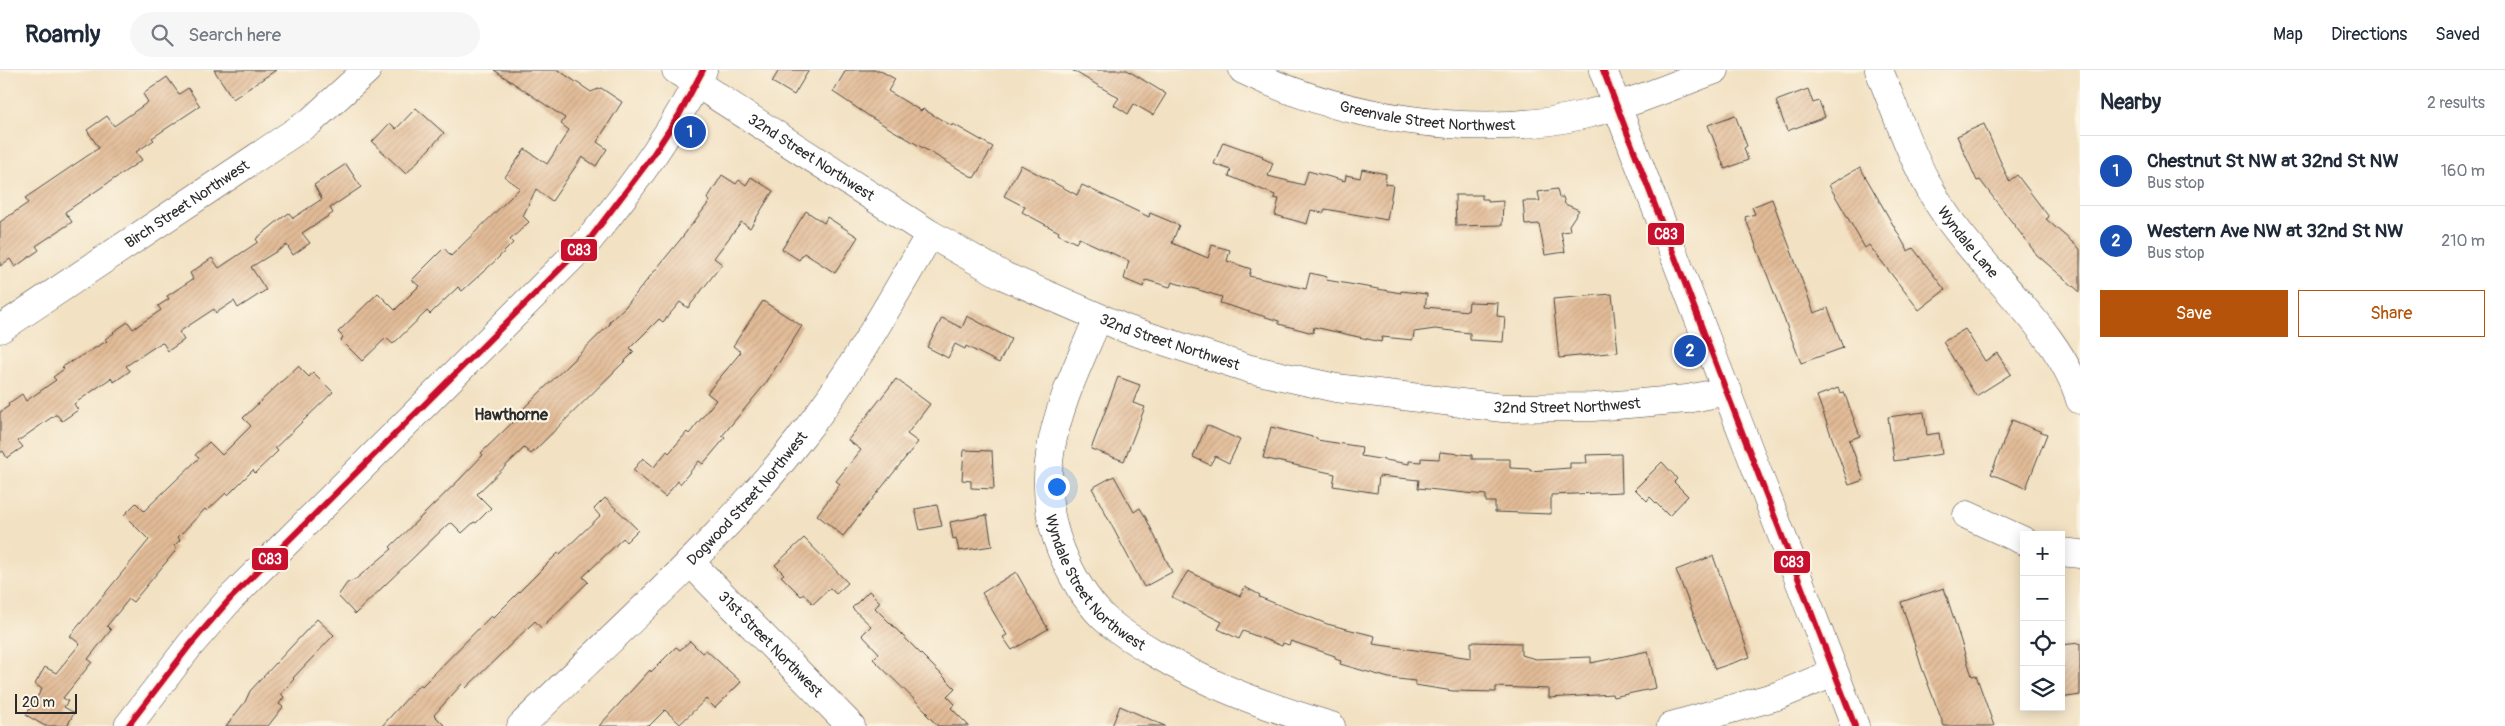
<!DOCTYPE html>
<meta charset="utf-8">
<style>
:root{--surface:#fff;--page:#f6f6f7;--text:#1f2937;--muted:#747a83;--line:#e0e1e3;--accent:#b45309}
body{margin:0;font-family:Pangolin,sans-serif;background:var(--page);color:var(--text)}
.controls{position:absolute;right:15px;bottom:15px;display:grid;overflow:hidden;border-radius:0px;box-shadow:0 2px 12px #0003}
.controls button{width:45px;height:45px;display:grid;place-items:center;padding:0;border:0;border-bottom:1px solid var(--line);background:var(--surface);color:var(--text);font:25px sans-serif}
.scale{position:absolute;left:15px;bottom:12px;width:62px;box-sizing:border-box;padding-left:5px;border:2px solid #2b2b2b;border-top:0;font-size:14px;line-height:18px;white-space:nowrap;color:#2b2b2b;-webkit-text-stroke:4px #fcf5e5;paint-order:stroke}
.you{position:absolute;left:1056px;top:416px;width:18px;height:18px;margin:-12px;border:4px solid #fff;border-radius:50%;background:#1a73e8;box-shadow:0 0 0 8px #1a73e833}
.badge{display:grid;place-items:center;width:32px;height:32px;border-radius:50%;background:var(--accent);color:#fff;font-size:16px;font-weight:700}
.pin{position:absolute;translate:-50% -50%;border:2px solid #fff;box-shadow:0 1px 5px #0006}
.list{margin:0;padding:0;list-style:none}
h2{display:flex;justify-content:space-between;align-items:center;height:65px;margin:0;padding:0 20px;font-size:21px}
h2 small{font-size:16px;font-weight:400;color:var(--muted)}
.list li{display:grid;grid-template-columns:32px 1fr auto;gap:15px;align-items:center;box-sizing:border-box;height:70px;padding:0 20px;border-top:1px solid var(--line)}
.list b{display:block;font-size:19px;white-space:nowrap}
.list p{margin:0;font-size:16px;white-space:nowrap;color:var(--muted)}
.list em{font-size:16px;font-style:normal;color:var(--muted)}
.actions{display:flex;gap:10px;padding:15px 20px}
.actions a{flex:1;padding:11px 0;border:1px solid var(--accent);border-radius:0px;text-align:center;font-size:18px;color:var(--accent)}
.actions .main{background:var(--accent);color:#fff}
.icon{flex:none;width:28px;height:28px;fill:none;stroke:currentColor;stroke-width:2;stroke-linecap:round;stroke-linejoin:round}
.map{position:relative;flex:none;width:2080px;height:656px;overflow:hidden}
header{display:flex;align-items:center;gap:30px;box-sizing:border-box;height:70px;padding:0 25px;background:var(--surface);border-bottom:1px solid var(--line)}
header strong{font-size:24px}
nav{display:flex;gap:28px;margin-inline-start:auto;font-size:18px}
.search{width:350px;height:45px;background:var(--page);display:flex;align-items:center;gap:12px;box-sizing:border-box;padding:0 18px;border-radius:28px;color:var(--muted);font-size:19px}
main{display:flex}
aside{flex:1;background:var(--surface)}
.map>svg:first-child{display:block}
.building{fill:url(#building-hatch)}
.lines{fill:none;stroke-linecap:round;stroke-linejoin:round}
.minor-casing{stroke:#494642;stroke-width:29}
.minor{stroke:#fff;stroke-width:28}
.bus-1-casing{stroke:#fcf5e5;stroke-width:10}
.bus-1{stroke:#c8102e;stroke-width:6}
.labels{text-anchor:middle;stroke-width:4.5;stroke-linejoin:round;paint-order:stroke}
.street-label{font-size:15px;fill:#2b2b2b;stroke:#fcf5e5}
.neighbourhood-label{font-size:16px;font-weight:bold;fill:#2b2b2b;stroke:#fcf5e5}
.line-badge{stroke:#fcf5e5;stroke-width:2}
.badge-label{font-size:14px;text-anchor:middle;font-weight:bold;fill:#fff}
</style>
<header>
<strong>Roamly</strong>
<div class="search"><svg class="icon" aria-label="search" viewBox="0 0 24 24"><circle cx="10" cy="10" r="6"/><path d="M15 15l6 6"/></svg>Search here</div>
<nav><a>Map</a><a>Directions</a><a>Saved</a></nav>
</header>
<main>
<div class="map">
<svg width="2080" height="656" viewBox="0 0 2080 656">
<defs>
<pattern id="building-hatch" width="6" height="6" patternUnits="userSpaceOnUse" patternTransform="scale(1.25)"><rect width="6" height="6" fill="#e2bb97"/><path d="M-1 1l2-2M0 6l6-6M5 7l2-2" fill="none" stroke="#c2a182"/></pattern>
</defs>
<rect width="100%" height="100%" fill="#fcf5e5"/>
<filter id="ink" filterUnits="userSpaceOnUse"><feTurbulence type="fractalNoise" baseFrequency=".02" numOctaves="2"/><feDisplacementMap in="SourceGraphic" scale="10" xChannelSelector="R" yChannelSelector="G"/><feConvolveMatrix kernelMatrix="1 2 1 2 8 2 1 2 1" color-interpolation-filters="sRGB"/></filter>
<filter id="wash" filterUnits="userSpaceOnUse"><feTurbulence type="fractalNoise" baseFrequency=".0096" numOctaves="4" result="noise"/><feDisplacementMap in="SourceGraphic" scale="20" xChannelSelector="R" yChannelSelector="G"/><feGaussianBlur stdDeviation="1.12" result="paint"/><feColorMatrix in="noise" values="0 0 0 0 0 0 0 0 0 0 0 0 0 0 0 0 0 1.4 0 .05"/><feComposite in="paint" operator="in"/></filter>
<g filter="url(#wash)">
<rect width="100%" height="100%" fill="#f2e1c2"/>
<g id="blocks">
<g class="building">
<path d="M214 0H276L233 29Z"/>
<path d="M494 0H558L591 22 601 18 622 32 597 72 607 79 596 96 582 87 552 131 536 119 523 146 529 152 510 170 513 173 494 192 462 221 458 217 430 244 427 241 393 274 386 268 362 291 341 270 343 267 338 262 378 223 395 240 419 216 412 210 444 178 451 186 520 118 505 107 525 79 547 94 569 60 561 54 565 48Z"/>
<path d="M779 0H809L794 25 772 12Z"/>
<path d="M846 0H879L895 9 888 21 921 41 923 39 952 56 953 54 993 77 974 108 872 48 833 22Z"/>
<path d="M1072 0H1127L1166 24 1153 45 1134 34 1128 44 1114 35 1119 28Z"/>
<path d="M167 7 179 24 188 18 200 36 152 68 154 70 136 82 142 90 65 142 72 152 36 176 39 180 15 197 10 189 0 196V152L28 133 25 128 99 78 87 60 107 46 114 56 148 32 143 24Z"/>
<path d="M1808 19 1813 33 1819 31 1825 47 1787 61 1776 31Z"/>
<path d="M416 38 444 63 406 104 372 72 390 53 396 59Z"/>
<path d="M1735 45 1747 76 1744 78 1748 90 1725 99 1708 55Z"/>
<path d="M1984 54 2009 111 2017 105 2049 147 2046 149 2080 179V222L2037 185 1980 110 1977 111 1957 66Z"/>
<path d="M1223 72 1263 86 1262 88 1273 93 1268 106 1304 115 1308 101 1345 111 1346 105 1360 108 1362 99 1386 104 1385 114 1393 115 1387 150 1325 139 1323 143 1311 140 1307 154 1275 145 1279 129 1274 128 1275 125 1229 106 1231 100 1214 94Z"/>
<path d="M346 94 361 117 330 138 333 143 302 163 310 173 293 185 287 175 251 197 266 220 238 238 234 231 216 243 214 239 179 262 184 270 168 281 163 273 159 274 126 296 130 301 114 312 111 308 74 334 78 340 62 351 57 345H55L18 371 23 377 7 388 3 381 0 383V342L9 336 8 334 22 324 26 331 56 310 53 307 64 299 62 297 107 271 105 269 114 263 113 262 128 252 133 259 161 240 158 236 169 229 167 226 193 209 190 203 212 188 219 198 258 172 256 169 279 150 289 143 293 148 322 129 314 115Z"/>
<path d="M1021 95 1077 125 1082 115 1149 147 1150 143 1179 155 1172 173 1208 188 1212 175 1230 180 1227 191 1251 199 1249 206 1306 219 1310 203 1327 207 1326 210 1401 223V221L1427 224 1425 237 1468 241 1469 232 1498 233 1497 246 1505 247 1503 272 1470 270V263L1435 259 1414 262 1413 270 1382 267 1381 272 1314 257 1313 263 1279 254V251L1220 233 1222 227 1172 212 1170 217 1146 210 1143 217 1124 209 1129 191 1079 168 1076 173 1058 164 1059 162 1022 142 1025 137 1004 126Z"/>
<path d="M1860 97 1908 181 1913 178 1945 220 1919 240 1869 175 1865 178 1829 115Z"/>
<path d="M722 105 736 114 739 110 746 115 751 107 773 121 750 158 741 152 714 188 722 194 688 238 680 232 663 252 659 249 630 278 634 282 531 384 524 378 477 424 491 438 476 453 474 452 462 463 452 453 448 454 355 544 338 526 347 513 356 509 392 479 390 477 460 409 483 385 481 383 515 350 514 349 527 335 610 254 609 252 626 236 680 170 710 131 707 129Z"/>
<path d="M1557 119 1559 128 1563 127 1565 134 1579 140 1569 155 1570 161 1561 162 1565 182 1545 185 1539 154 1525 155 1523 131H1540L1538 122Z"/>
<path d="M1455 125H1482V129H1488V132L1503 131 1502 155 1456 156Z"/>
<path d="M1772 129 1814 243 1828 238 1843 278 1801 293 1745 147 1755 144 1752 137Z"/>
<path d="M806 141 824 153 827 147 858 167 835 203 804 183 799 190 782 179Z"/>
<path d="M1612 224 1618 282 1559 288 1553 229Z"/>
<path d="M763 231 802 256 766 313 722 366 725 368 703 394 699 391 680 414 678 411 665 427 633 400 643 388 654 397 667 381 669 383 687 362 689 364 716 330 707 323 741 282 733 276Z"/>
<path d="M967 246 1011 269 999 293 966 276 965 279 955 274 948 288 927 277 942 248 962 258Z"/>
<path d="M1965 259 1985 291 1997 283 2011 304 1976 326 1943 272Z"/>
<path d="M298 296 309 307 313 302 333 322 275 378 278 381 255 403 253 400 228 425 226 423 207 441 205 439 178 467 180 470 174 476 177 479 133 532 129 529 107 556 111 560 88 589 92 592 63 628 68 631 64 637 74 643 67 656H45L26 645 42 619 35 614 45 597 56 603 80 574 70 566 149 470 124 445 136 433 144 441 199 388 195 385 209 372 222 385 251 356 243 348Z"/>
<path d="M1118 307 1140 315 1133 333 1145 337 1124 391 1091 379Z"/>
<path d="M896 309 930 334 907 364 918 372 843 466 817 445 836 420 840 414 836 411 861 380 848 370Z"/>
<path d="M1838 318 1840 323 1844 322 1860 366 1849 370 1864 410 1849 415 1817 326Z"/>
<path d="M1924 342 1927 365 1939 363 1942 384 1894 391 1888 347Z"/>
<path d="M2012 350 2047 364 2026 418 1991 404Z"/>
<path d="M1207 355 1240 370 1229 393 1215 386 1210 395 1193 387Z"/>
<path d="M1271 357 1317 368V370L1362 377 1361 386 1409 394V391L1421 392V388L1439 389 1440 382 1472 385V389H1510V398L1530 399V401L1570 398V393H1587L1586 385 1621 384 1622 422 1551 425V444L1495 442V432H1486V425L1418 418 1419 410 1379 406 1377 423 1333 416 1335 404 1263 388Z"/>
<path d="M964 380 992 381 994 419 971 418V411L962 410Z"/>
<path d="M1662 392 1674 405 1677 409 1674 412 1688 426 1669 446 1650 427 1647 431 1635 419Z"/>
<path d="M1114 406 1134 442 1140 438 1146 448 1172 502 1144 517 1092 418Z"/>
<path d="M605 428 638 460 626 472 623 468 583 507 588 512 541 558 535 551 466 618 462 614 434 645 445 656H382L420 614 422 616 491 546 493 548 558 483 560 484 600 446 594 439Z"/>
<path d="M937 435 942 456 920 460 915 439Z"/>
<path d="M987 445 992 476 959 481 956 468 953 469 950 452Z"/>
<path d="M804 468 848 513 836 524 830 518 813 534 804 524 801 526 781 506 784 504 775 495Z"/>
<path d="M1713 486 1750 587 1715 599 1676 500Z"/>
<path d="M1188 501 1240 526 1245 517 1260 525 1259 527 1327 554 1375 566 1373 574 1471 588V572L1521 573V585L1536 589 1591 587V593L1648 581 1656 618 1613 627 1612 624 1549 628V619L1496 617V622L1453 621 1415 615V611L1389 608 1340 594 1341 591 1335 589V586L1291 571 1289 575 1283 573 1282 576 1243 561 1239 569 1218 559 1222 552 1172 527Z"/>
<path d="M1016 502 1048 559 1012 580 1003 567 1007 565 982 523Z"/>
<path d="M1944 518 1972 606 1976 605 1994 656H1944L1922 598 1901 532Z"/>
<path d="M869 521 880 532 875 538 955 618 947 626 955 634 951 638 969 656H938L926 644 928 643 873 589 879 583 862 565 871 556 852 538Z"/>
<path d="M317 549 334 565 293 608 294 609 281 624 284 627 279 634 283 637 268 656H226L245 632 250 621Z"/>
<path d="M690 571 702 583 706 580 741 612 715 638 706 629 680 654 665 640 649 656H599L650 600 651 602 676 577 680 580Z"/>
<path d="M2080 573V625L2061 628V575Z"/>
<path d="M1120 636 1165 656H1112Z"/>
</g>
</g>
</g>
<g filter="url(#ink)">
<use href="#blocks" fill-opacity="0" stroke="#494642" stroke-width="1"/>
<g class="lines">
<g class="minor-casing">
<g id="minor">
<path id="s1" d="M676 0 930 164 1004 206 1126 259 1250 299 1336 318 1503 338 1593 337 1687 329 1728 321"/>
<path id="s2" d="M1243 0C1341 48 1476 70 1583 45 1629 35 1672 16 1715 0"/>
<path d="M1603 0 1855 656"/>
<path id="s3" d="M1879 0C1899 49 1916 102 1946 145 1985 203 2062 264 2080 330"/>
<path id="s4" d="M1098 248C1080 291 1057 337 1050 384 1045 417 1049 450 1061 480 1071 505 1084 528 1103 547 1118 561 1136 572 1153 582 1209 616 1268 637 1331 656"/>
<path id="s5" d="M0 259 311 51 367 0"/>
<path d="M1967 445 2024 471"/>
<path d="M2061 482 2080 484"/>
<path id="s6" d="M690 492 851 656"/>
<path d="M128 656 190 575 230 529 589 170C633 117 673 62 703 0"/>
<path id="s7" d="M521 656C615 564 716 476 798 371 849 307 889 235 930 164"/>
<path d="M1671 656 1777 626 1834 603"/>
</g>
</g>
<use href="#minor" class="minor"/>
<g class="bus-1-casing">
<g id="bus-1">
<path d="M1603 0 1855 656"/>
<path d="M128 656 190 575 230 529 589 170 651 88 679 45 703 0"/>
</g>
</g>
<use href="#bus-1" class="bus-1"/>
</g>
</g>
<g class="labels">
<g class="street-label">
<text dy="5" stroke="none"><textPath href="#s2" startOffset="192">Greenvale Street Northwest</textPath></text>
<text dy="5" stroke="none"><textPath href="#s1" startOffset="161">32nd Street Northwest</textPath></text>
<text dy="5" stroke="none"><textPath href="#s5" startOffset="225">Birch Street Northwest</textPath></text>
<text dy="5" stroke="none"><textPath href="#s3" startOffset="195">Wyndale Lane</textPath></text>
<text dy="5" stroke="none"><textPath href="#s1" startOffset="566">32nd Street Northwest</textPath></text>
<text dy="5" stroke="none"><textPath href="#s1" startOffset="971">32nd Street Northwest</textPath></text>
<text dy="5" stroke="none"><textPath href="#s7" startOffset="321">Dogwood Street Northwest</textPath></text>
<text dy="5" stroke="none"><textPath href="#s4" startOffset="289">Wyndale Street Northwest</textPath></text>
<text dy="5" stroke="none"><textPath href="#s6" startOffset="115">31st Street Northwest</textPath></text>
</g>
<g class="neighbourhood-label">
<text x="511" y="350">Hawthorne</text>
</g>
</g>
<g class="line-badge">
<rect x="1647" y="152" width="38" height="24" rx="5" fill="#c8102e"/>
<rect x="560" y="168" width="38" height="24" rx="5" fill="#c8102e"/>
<rect x="251" y="477" width="38" height="24" rx="5" fill="#c8102e"/>
<rect x="1773" y="480" width="38" height="24" rx="5" fill="#c8102e"/>
</g>
<g class="badge-label">
<text x="1666" y="169">C83</text>
<text x="579" y="185">C83</text>
<text x="270" y="494">C83</text>
<text x="1792" y="497">C83</text>
</g>
</svg>
<div class="controls">
<button>+</button>
<button>−</button>
<button><svg class="icon" aria-label="locate" viewBox="0 0 24 24"><circle cx="12" cy="12" r="6"/><path d="M12 2v4M12 18v4M2 12h4M18 12h4"/></svg></button>
<button><svg class="icon" aria-label="layers" viewBox="0 0 24 24"><path d="M12 4l9 5-9 5-9-5zM3 14l9 5 9-5"/></svg></button>
</div>
<div class="scale">20 m</div>
<div class="you"></div>
<div class="pin badge" style="left:690px;top:62px;background:#1a4fb4">1</div>
<div class="pin badge" style="left:1690px;top:281px;background:#1a4fb4">2</div>
</div>
<aside>
<h2>Nearby<small>2 results</small></h2>
<ul class="list">
<li><span class="badge" style="background:#1a4fb4">1</span><div><b>Chestnut St NW at 32nd St NW</b><p>Bus stop</p></div><em>160 m</em></li>
<li><span class="badge" style="background:#1a4fb4">2</span><div><b>Western Ave NW at 32nd St NW</b><p>Bus stop</p></div><em>210 m</em></li>
</ul>
<div class="actions"><a class="main">Save</a><a>Share</a></div>
</aside>
</main>
